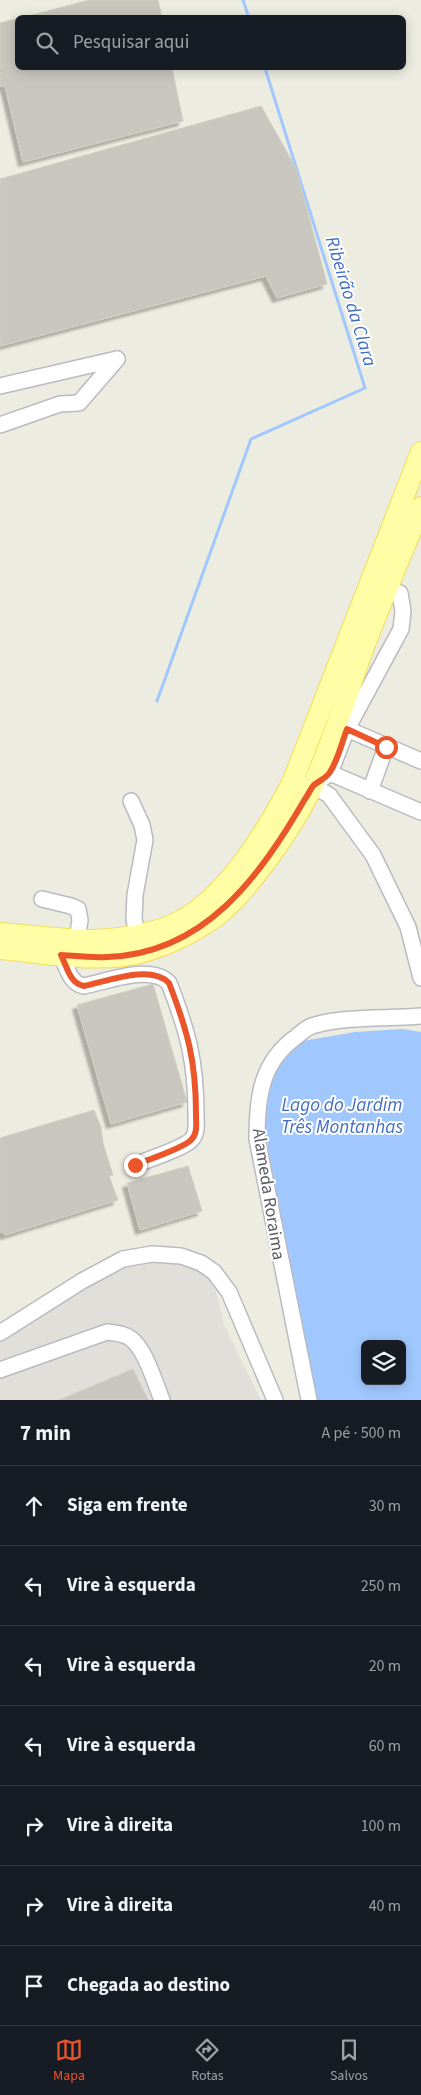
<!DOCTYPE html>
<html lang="pt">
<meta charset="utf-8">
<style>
:root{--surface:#171b24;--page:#242831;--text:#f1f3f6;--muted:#9ea1a6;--line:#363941;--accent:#eb552a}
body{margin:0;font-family:"Source Sans 3",sans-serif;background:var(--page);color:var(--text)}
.controls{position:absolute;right:15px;bottom:15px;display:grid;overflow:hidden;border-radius:8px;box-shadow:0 2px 12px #0003}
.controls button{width:45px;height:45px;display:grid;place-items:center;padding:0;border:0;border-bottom:1px solid var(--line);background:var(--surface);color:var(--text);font:25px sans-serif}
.stop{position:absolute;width:15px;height:15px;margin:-11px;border:4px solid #eb552a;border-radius:50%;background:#fff}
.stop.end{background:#eb552a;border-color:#fff;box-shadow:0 1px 5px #0008}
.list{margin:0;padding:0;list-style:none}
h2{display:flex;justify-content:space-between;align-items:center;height:65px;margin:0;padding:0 20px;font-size:21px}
h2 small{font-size:16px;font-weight:400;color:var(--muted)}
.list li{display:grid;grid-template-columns:32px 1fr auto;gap:15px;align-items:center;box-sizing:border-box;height:80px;padding:0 20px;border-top:1px solid var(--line)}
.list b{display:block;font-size:19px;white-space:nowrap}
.list em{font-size:16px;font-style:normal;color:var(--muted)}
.icon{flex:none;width:28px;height:28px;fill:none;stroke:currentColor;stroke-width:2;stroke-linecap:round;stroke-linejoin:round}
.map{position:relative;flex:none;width:421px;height:1400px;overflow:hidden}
.search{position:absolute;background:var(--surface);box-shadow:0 2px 12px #0003;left:15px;right:15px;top:15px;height:55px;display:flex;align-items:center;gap:12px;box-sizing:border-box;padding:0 18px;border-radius:8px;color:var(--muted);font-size:19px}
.sheet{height:625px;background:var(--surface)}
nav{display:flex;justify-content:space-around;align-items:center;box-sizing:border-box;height:70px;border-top:1px solid var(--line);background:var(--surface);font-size:14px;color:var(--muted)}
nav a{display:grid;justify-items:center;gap:2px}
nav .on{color:var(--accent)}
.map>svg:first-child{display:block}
.industrial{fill:#e1dfd9}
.water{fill:#a0c8ff;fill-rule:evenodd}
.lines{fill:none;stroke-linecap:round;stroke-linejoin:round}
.stream{stroke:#a0c8ff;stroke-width:3}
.building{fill:#c8c6bf;stroke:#d2cfc0;filter:url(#shadow)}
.minor-casing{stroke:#b9bbc1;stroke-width:18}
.major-casing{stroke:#f3dd55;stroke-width:22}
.minor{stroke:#fff;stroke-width:15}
.major{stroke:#fffda5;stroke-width:20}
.route{stroke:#eb552a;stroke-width:6}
.labels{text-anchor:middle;stroke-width:4;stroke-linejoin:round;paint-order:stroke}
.street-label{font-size:18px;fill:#5a5d63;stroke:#fff}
.water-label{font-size:19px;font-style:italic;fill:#416ec4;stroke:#fff}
</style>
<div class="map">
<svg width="421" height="1400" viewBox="0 0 421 1400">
<defs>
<filter id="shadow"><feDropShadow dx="-4.5" dy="4.5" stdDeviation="1" flood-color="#0004"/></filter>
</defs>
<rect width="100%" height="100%" fill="#edece1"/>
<path class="industrial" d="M178 1262 203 1269 216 1291 224 1325 261 1400H0V1341L10 1337 102 1278 138 1263Z"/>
<path class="water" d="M403 1029 421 1032V1400H314L268 1148 262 1102 271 1066 291 1043 355 1032ZM365 1344H402V1381H365Z"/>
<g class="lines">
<g class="stream">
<path d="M243 0 249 18"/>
<path d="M157 701 251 439 365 388 265 68"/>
</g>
</g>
<g class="building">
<path d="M89 0H158L162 18H21Z"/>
<path d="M18 18V68H172L183 121 23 162 5 86H0V73H2L0 64V23Z"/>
<path d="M261 106 296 168 327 284 277 298 266 276 0 346V179Z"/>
<path d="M153 984 187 1102 111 1124 77 1005Z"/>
<path d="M94 1110 101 1127 103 1143 113 1175 109 1176 118 1200 5 1235 2 1232H0V1138Z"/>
<path d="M188 1166 202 1211 140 1230 127 1183Z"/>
<path d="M133 1369 148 1400H59Z"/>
</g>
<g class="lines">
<g class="minor-casing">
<g id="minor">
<path d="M0 386 117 359"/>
<path d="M0 425 60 404 79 403 117 359"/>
<path d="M347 729 421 761"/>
<path d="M330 773 421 812"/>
<path d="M303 785 313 786 329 795 373 855 408 927 421 978"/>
<path d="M314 785 330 773 347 729 401 629 403 611 400 593"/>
<path d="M370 791 386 747"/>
<path d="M131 801 142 825 145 840 135 895 134 919 137 935"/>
<path d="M42 899 71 906 78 909 80 920 77 939"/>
<path d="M61 955C67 967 70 984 84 986 108 981 151 964 169 983 188 1032 196 1062 196 1114 196 1123 198 1134 191 1140 184 1148 147 1160 135 1165"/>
<path d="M0 1333 82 1281 123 1259 152 1254 181 1256 201 1263 214 1272 229 1292 275 1400"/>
<path d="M0 1370 107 1332C115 1333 123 1333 130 1338 145 1348 155 1383 162 1400"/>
<path d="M309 1400 257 1139C257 1099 260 1063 296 1037 301 1033 308 1026 315 1025 348 1016 386 1019 421 1016"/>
</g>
</g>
<g class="major-casing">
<g id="major">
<path d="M0 933C30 935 61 940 91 940 122 939 157 934 184 919 231 891 267 830 292 783L421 452"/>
<path d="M0 949C45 953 103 965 147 951 170 944 194 932 214 918 247 894 296 823 313 785 333 741 347 693 364 647 382 600 402 553 421 507"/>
</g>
</g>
<use href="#minor" class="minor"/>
<use href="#major" class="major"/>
</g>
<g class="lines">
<path class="route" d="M135 1165C147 1160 184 1148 191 1140 198 1134 196 1123 196 1114 196 1062 188 1032 169 983 151 964 108 981 84 986 70 984 67 967 61 955 76 956 92 958 107 957 205 954 260 876 305 799 308 795 310 790 313 786 318 781 327 778 330 772 338 760 342 742 347 729L386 747"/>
</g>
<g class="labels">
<g class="street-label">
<text transform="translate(269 1194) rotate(81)" y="6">Alameda Roraima</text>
</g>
<g class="water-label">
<text transform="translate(352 301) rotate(73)" y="7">Ribeirão da Clara</text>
<text x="342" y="1111">Lago do Jardim<tspan x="342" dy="22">Três Montanhas</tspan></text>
</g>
</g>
</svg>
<div class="controls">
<button><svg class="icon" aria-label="layers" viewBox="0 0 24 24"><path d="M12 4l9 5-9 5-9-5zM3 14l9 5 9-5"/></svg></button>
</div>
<div class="stop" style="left:386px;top:747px"></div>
<div class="stop end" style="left:135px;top:1165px"></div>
<div class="search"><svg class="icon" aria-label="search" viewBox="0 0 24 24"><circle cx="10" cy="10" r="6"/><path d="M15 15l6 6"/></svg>Pesquisar aqui</div>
</div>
<section class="sheet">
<h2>7 min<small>A pé · 500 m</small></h2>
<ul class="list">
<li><svg class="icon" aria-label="ahead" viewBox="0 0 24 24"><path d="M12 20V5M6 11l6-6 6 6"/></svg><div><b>Siga em frente</b></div><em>30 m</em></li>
<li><svg class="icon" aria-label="left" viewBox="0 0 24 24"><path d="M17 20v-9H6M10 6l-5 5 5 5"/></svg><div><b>Vire à esquerda</b></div><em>250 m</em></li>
<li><svg class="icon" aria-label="left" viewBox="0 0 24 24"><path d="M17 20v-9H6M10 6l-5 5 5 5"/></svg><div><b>Vire à esquerda</b></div><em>20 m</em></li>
<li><svg class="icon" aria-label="left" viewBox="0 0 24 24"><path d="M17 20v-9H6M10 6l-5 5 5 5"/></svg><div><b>Vire à esquerda</b></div><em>60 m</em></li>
<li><svg class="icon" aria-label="right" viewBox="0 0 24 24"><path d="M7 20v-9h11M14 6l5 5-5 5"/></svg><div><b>Vire à direita</b></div><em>100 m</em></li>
<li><svg class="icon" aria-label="right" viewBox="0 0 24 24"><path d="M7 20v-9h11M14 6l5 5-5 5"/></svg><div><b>Vire à direita</b></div><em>40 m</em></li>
<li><svg class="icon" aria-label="arrive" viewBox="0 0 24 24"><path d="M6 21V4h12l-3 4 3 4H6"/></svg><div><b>Chegada ao destino</b></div></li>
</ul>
</section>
<nav>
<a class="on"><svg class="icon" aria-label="map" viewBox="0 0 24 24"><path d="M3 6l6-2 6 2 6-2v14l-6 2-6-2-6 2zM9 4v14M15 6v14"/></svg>Mapa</a>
<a><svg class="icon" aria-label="directions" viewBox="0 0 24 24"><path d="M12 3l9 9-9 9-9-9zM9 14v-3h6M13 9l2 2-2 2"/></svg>Rotas</a>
<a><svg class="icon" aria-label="saved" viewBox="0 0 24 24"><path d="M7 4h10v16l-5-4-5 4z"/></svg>Salvos</a>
</nav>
